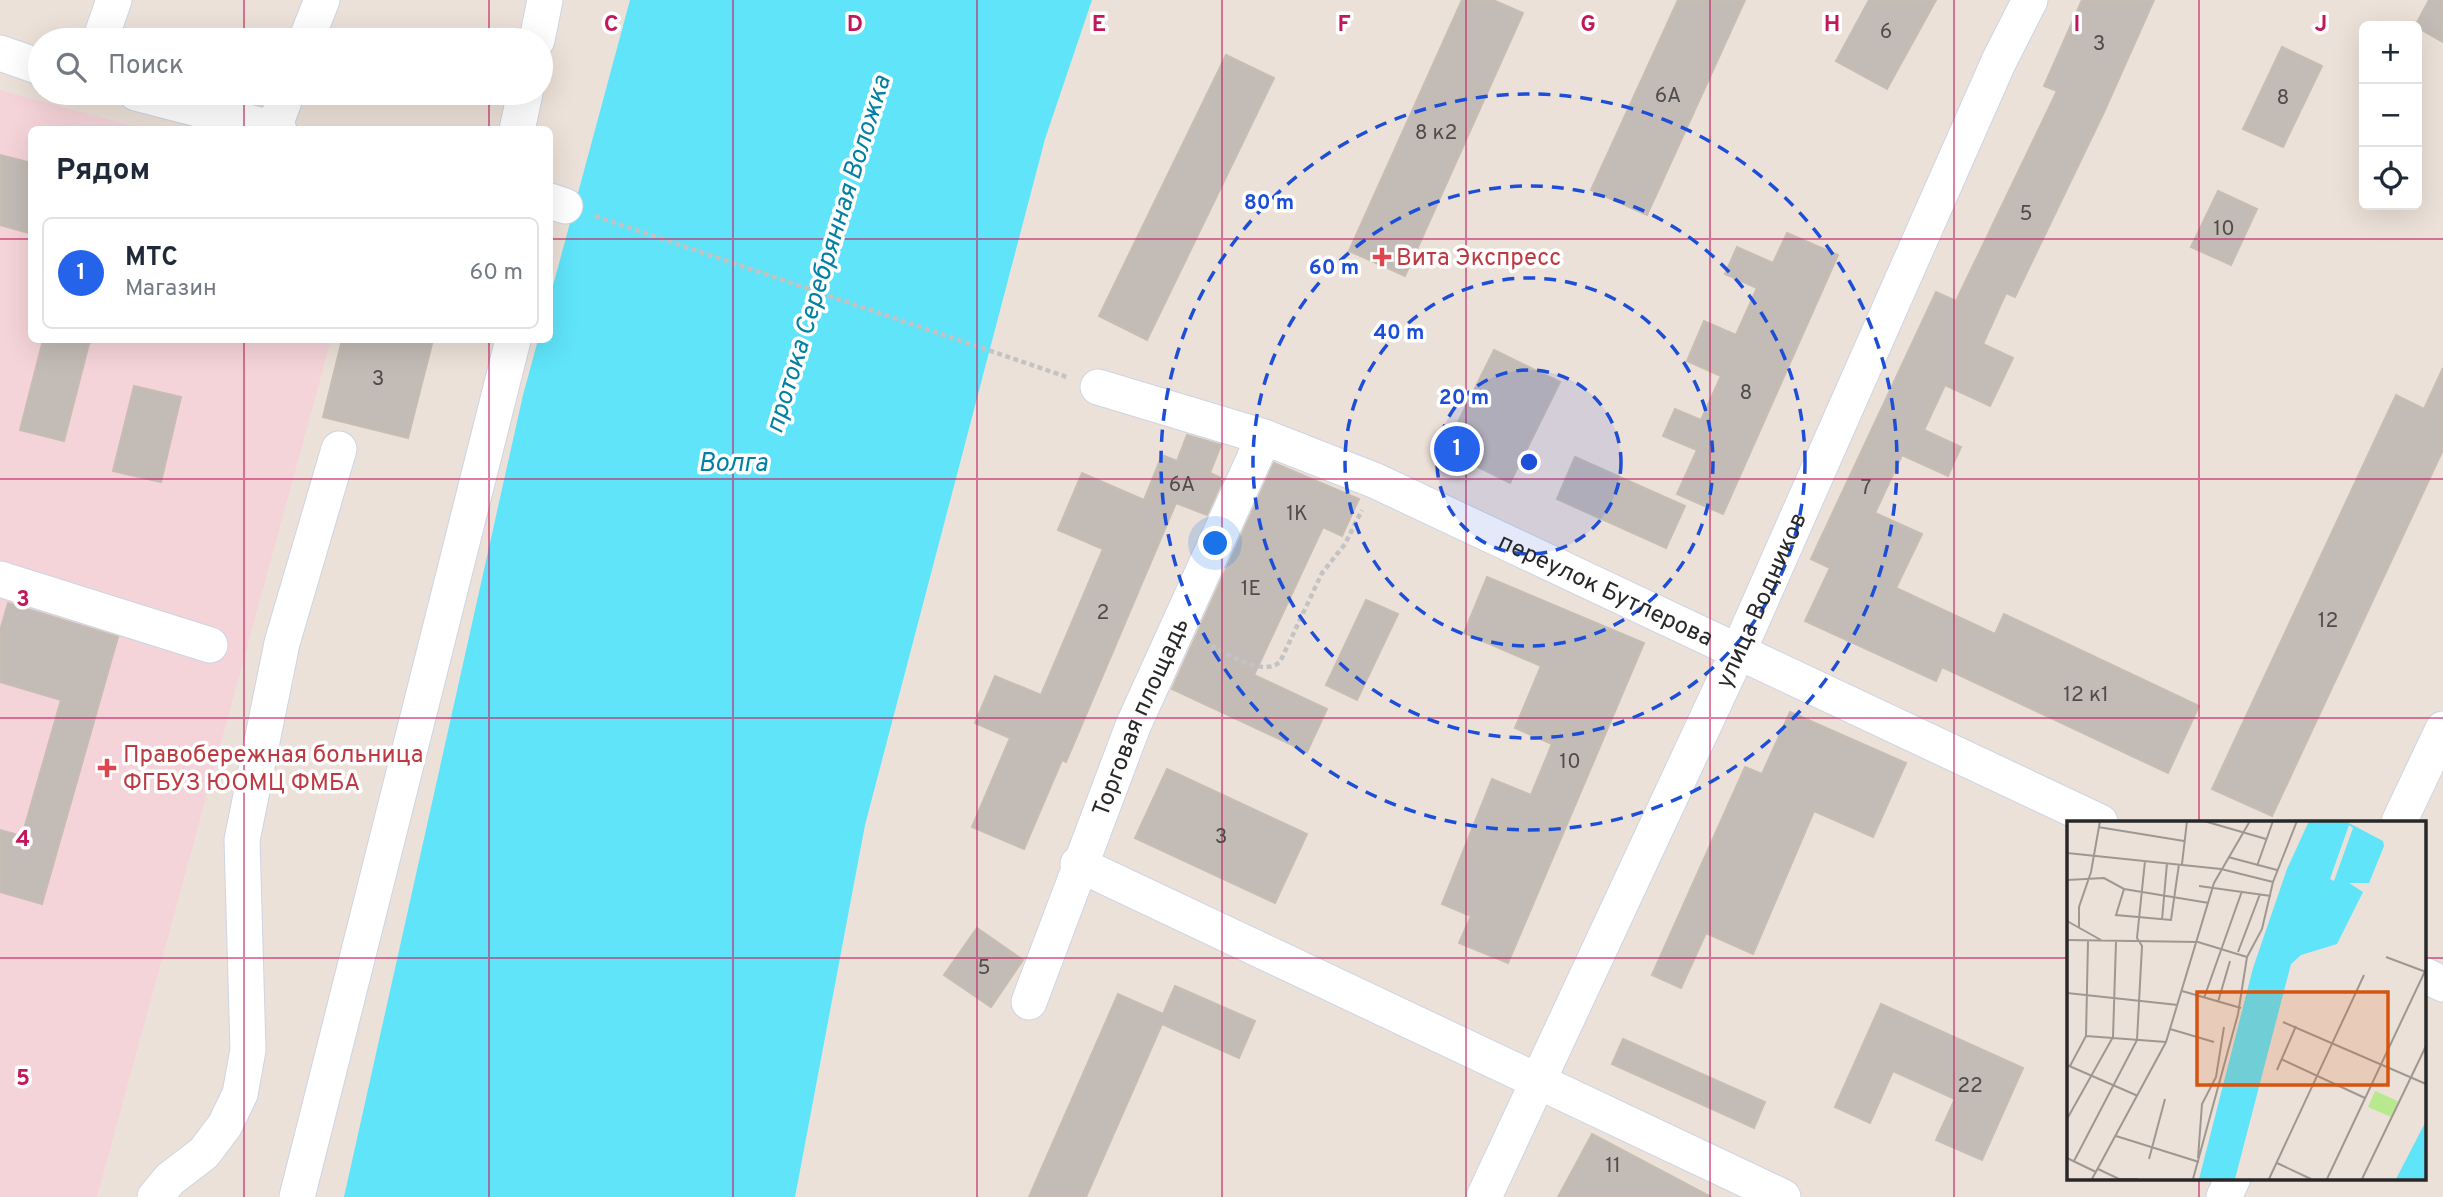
<!DOCTYPE html>
<html lang="ru">
<meta charset="utf-8">
<style>
:root{--surface:#fff;--page:#f6f6f7;--text:#1f2937;--muted:#747a83;--line:#e0e1e3;--accent:#2563eb}
body{margin:0;font-family:Overpass,sans-serif;background:var(--page);color:var(--text)}
.controls{position:absolute;right:21px;top:21px;display:grid;overflow:hidden;border-radius:10px;box-shadow:0 7px 28px #0002}
.controls button{width:63px;height:63px;display:grid;place-items:center;padding:0;border:0;border-bottom:2px solid var(--line);background:var(--surface);color:var(--text);font:35px sans-serif}
.you{position:absolute;left:1216px;top:544px;width:24px;height:24px;margin:-18px;border:5px solid #fff;border-radius:50%;background:#1a73e8;box-shadow:0 0 0 10px #1a73e833}
.badge{display:grid;place-items:center;width:46px;height:46px;border-radius:50%;background:var(--accent);color:#fff;font-size:23px;font-weight:700}
.pin{position:absolute;translate:-50% -50%;border:4px solid #fff;box-shadow:0 2px 7px #0006}
.list{margin:0;padding:0;list-style:none}
h2{display:flex;justify-content:space-between;align-items:center;height:91px;margin:0;padding:0 28px;font-size:30px}
h2 small{font-size:23px;font-weight:400;color:var(--muted)}
.list li{display:grid;grid-template-columns:46px 1fr auto;gap:21px;align-items:center;box-sizing:border-box;height:112px;margin:0 14px 14px;padding:0 14px;border:2px solid var(--line);border-radius:10px}
.list b{display:block;font-size:26px;white-space:nowrap}
.list p{margin:0;font-size:23px;white-space:nowrap;color:var(--muted)}
.list em{font-size:23px;font-style:normal;color:var(--muted)}
.icon{flex:none;width:38px;height:38px;fill:none;stroke:currentColor;stroke-width:2;stroke-linecap:round;stroke-linejoin:round}
.map{position:relative;flex:none;width:2443px;height:1197px;overflow:hidden}
.search{position:absolute;background:var(--surface);box-shadow:0 7px 28px #0002;left:28px;top:28px;width:525px;height:77px;display:flex;align-items:center;gap:18px;box-sizing:border-box;padding:0 24px;border-radius:38px;color:var(--muted);font-size:26px}
.panel{position:absolute;background:var(--surface);box-shadow:0 7px 28px #0002;left:28px;top:126px;width:525px;height:217px;border-radius:10px}
.map>svg:first-child{display:block}
.medical{fill:#f5d4d9}
.water{fill:#5fe4fa}
.building{fill:#c3bbb5;stroke:#c7bdb2;stroke-width:2}
.lines{fill:none;stroke-linecap:round;stroke-linejoin:round}
.street-casing{stroke:#cdd4e3;stroke-width:37}
.path{stroke:#c3c3c3;stroke-width:4.5;stroke-dasharray:5 3.5;stroke-linecap:butt}
.street{stroke:#fff;stroke-width:35}
.grid{fill:none;stroke:#c2185b;stroke-width:2;stroke-opacity:0.55}
.ring{fill:none;stroke:#1d4ed8;stroke-width:3.5;stroke-dasharray:12 9}
.health-dot{fill:#e0444e;stroke:#fff;stroke-width:2.5}
.labels{text-anchor:middle;stroke-width:7;stroke-linejoin:round;paint-order:stroke}
.number-label{font-size:21px;fill:#4f4d4b}
.health-label{font-size:24px;fill:#be3a42;stroke:#fff;text-anchor:start}
.street-label{font-size:24px;fill:#282828;stroke:#fff}
.water-label{font-size:26px;font-style:italic;fill:#0080a4;stroke:#fff}
.inset-road{fill:none;stroke:#9e9792;stroke-width:2}
.view{fill:#d5540f;fill-opacity:0.15;stroke:#d5540f;stroke-width:3.5}
.inset-edge{fill:none;stroke:#282828;stroke-width:3.5}
.grid-label{font-size:23px;text-anchor:middle;font-weight:bold;fill:#c2185b;stroke:#fff;stroke-width:7;stroke-linejoin:round;paint-order:stroke}
.centre{fill:#1d4ed8;stroke:#fff;stroke-width:3.5}
.ring-label{font-size:21px;text-anchor:middle;font-weight:bold;fill:#1d4ed8;stroke:#fff;stroke-width:7;stroke-linejoin:round;paint-order:stroke}
</style>
<div class="map">
<svg width="2443" height="1197" viewBox="0 0 2443 1197">
<rect width="100%" height="100%" fill="#ece1d8"/>
<path class="medical" d="M0 90 144 129 32 130V340H331L97 1197H0Z"/>
<path class="water" d="M630 0H1092L1045 139 865 825 795 1197H344L523 395 538 340H550V297Z"/>
<g class="building">
<path d="M1462 0H1493L1523 13 1405 276 1349 251Z"/>
<path d="M1678 0H1745L1647 215 1591 190Z"/>
<path d="M1869 0H1936L1887 89 1836 61Z"/>
<path d="M2082 0H2154L2104 112 2015 297 2006 293 1983 344 2013 358 1990 406 1945 385 1924 430 1961 447 1948 476 1902 455 1875 513 1922 534 1896 588 1995 634 2004 614 2199 706 2168 773 1942 667 1936 681 1805 621 1830 568 1811 559 1936 292 1956 301 2057 91 2044 86Z"/>
<path d="M2429 0H2443V42L2415 26Z"/>
<path d="M2282 47 2322 66 2283 147 2243 129Z"/>
<path d="M1226 55 1274 78 1147 340 1099 316Z"/>
<path d="M0 155 32 163V234L0 225Z"/>
<path d="M2218 191 2257 209 2231 265 2191 247Z"/>
<path d="M1787 233 1838 255 1723 514 1677 494 1697 450 1663 436 1675 409 1701 420 1721 376 1687 361 1704 321 1736 335 1757 288 1725 274 1737 247 1773 263Z"/>
<path d="M43 340H90L64 441 20 430Z"/>
<path d="M342 340H433L408 438 323 417Z"/>
<path d="M1494 350 1560 382 1510 483 1444 450Z"/>
<path d="M2443 368V450L2272 816 2212 789 2396 395 2424 409Z"/>
<path d="M134 386 181 397 161 482 113 471Z"/>
<path d="M1187 435 1221 445 1210 473 1223 479 1207 515 1176 503 1066 762 1062 760 1024 849 972 827 1010 738 975 723 995 676 1041 695 1103 549 1058 530 1082 473 1144 500 1162 455 1177 461Z"/>
<path d="M1575 457 1685 506 1666 548 1557 499Z"/>
<path d="M1274 463 1359 499 1342 536 1323 527 1254 675 1327 709 1307 752 1172 689Z"/>
<path d="M1487 577 1644 643 1508 963 1459 943 1471 916 1442 904 1492 779 1531 795 1552 744 1515 728 1541 666 1464 633Z"/>
<path d="M1366 600 1398 614 1357 700 1326 685Z"/>
<path d="M8 603 118 637 42 904 0 892V830L22 836 61 700 0 682V631Z"/>
<path d="M1790 712 1906 763 1873 837 1814 811 1753 954 1706 933 1681 988 1652 975 1745 767 1762 774Z"/>
<path d="M1167 769 1307 834 1275 903 1135 838Z"/>
<path d="M977 928 1023 960 991 1007 944 975Z"/>
<path d="M1175 986 1255 1021 1239 1058 1162 1024 1086 1197H1029L1118 994 1163 1014Z"/>
<path d="M1881 1004 2023 1068 1982 1160 1936 1140 1955 1099 1893 1071 1870 1123 1835 1107Z"/>
<path d="M1623 1039 1765 1102 1754 1128 1612 1064Z"/>
<path d="M1592 1134 1711 1197H1558Z"/>
</g>
<g class="lines">
<g class="street-casing">
<g id="street">
<path d="M100 40 114 0"/>
<path d="M306 40 322 0"/>
<path d="M537 40 545 0"/>
<path d="M0 53 40 67"/>
<path d="M136 93 279 130"/>
<path d="M274 128 287 93"/>
<path d="M517 130 525 93"/>
<path d="M550 201 565 206"/>
<path id="s1" d="M1098 387 1264 437 1376 481 2100 822"/>
<path d="M0 579 210 645"/>
<path d="M2399 822 2443 729"/>
<path d="M1078 864 1783 1197"/>
<path d="M2424 975 2443 984"/>
<path id="s2" d="M1029 1002 1133 726 1264 437"/>
<path d="M155 1197 170 1179 204 1153 225 1125 240 1094 248 1050 242 840 282 643 339 449"/>
<path d="M297 1197 513 340"/>
<path id="s3" d="M1484 1197 1738 652 1999 61 2030 0"/>
<path d="M2224 1197 2233 1178"/>
</g>
</g>
<g class="path">
<path d="M595 216 1067 377"/>
<path d="M1204 642C1224 651 1260 678 1280 662L1322 573 1345 544 1362 510"/>
</g>
<use href="#street" class="street"/>
</g>
<path class="grid" d="M244 0V40M489 0V40M733 0V1197M977 0V1197M1222 0V1197M1466 0V1197M1710 0V1197M1954 0V1197M2199 0V822M244 93V130M489 93V130M0 239H32M550 239H2443M244 340V1197M489 340V1197M0 479H2443M0 718H2443M0 958H2068M2424 958H2443M2199 1178V1197"/>
<circle cx="1529" cy="462" r="92" fill="#1d4ed8" fill-opacity=".12"/>
<g class="ring">
<circle cx="1529" cy="462" r="92"/>
<circle cx="1529" cy="462" r="184"/>
<circle cx="1529" cy="462" r="276"/>
<circle cx="1529" cy="462" r="368"/>
</g>
<g class="health-dot">
<path d="M1378.5 246.5h7v7h7v7h-7v7h-7v-7h-7v-7h7z"/>
<path d="M103.5 757.5h7v7h7v7h-7v7h-7v-7h-7v-7h7z"/>
</g>
<g class="labels">
<g class="number-label">
<text x="1886" y="38">6</text>
<text x="2099" y="50">3</text>
<text x="1668" y="102">6А</text>
<text x="2283" y="104">8</text>
<text x="1436" y="139">8 к2</text>
<text x="2026" y="220">5</text>
<text x="2224" y="235">10</text>
<text x="378" y="385">3</text>
<text x="1746" y="399">8</text>
<text x="1182" y="491">6А</text>
<text x="1866" y="494">7</text>
<text x="1297" y="520">1К</text>
<text x="1251" y="595">1Е</text>
<text x="1103" y="619">2</text>
<text x="2328" y="627">12</text>
<text x="2086" y="701">12 к1</text>
<text x="1570" y="768">10</text>
<text x="1221" y="843">3</text>
<text x="984" y="974">5</text>
<text x="1970" y="1092">22</text>
<text x="1613" y="1172">11</text>
</g>
<g class="health-label">
<text x="1396" y="265">Вита Экспресс</text>
<text x="123" y="762">Правобережная больница<tspan x="123" dy="28">ФГБУЗ ЮОМЦ ФМБА</tspan></text>
</g>
<g class="street-label">
<text dy="8" stroke="none"><textPath href="#s1" startOffset="548">переулок Бутлерова</textPath></text>
<text dy="8" stroke="none"><textPath href="#s3" startOffset="658">улица Водников</textPath></text>
<text dy="8" stroke="none"><textPath href="#s2" startOffset="306">Торговая площадь</textPath></text>
</g>
<g class="water-label">
<text transform="translate(827 254) rotate(-73)" y="9">протока Серебрянная Воложка</text>
<text x="733" y="471">Волга</text>
</g>
</g>
<g transform="translate(2067 821)">
<rect width="359" height="359" fill="#ece1d8"/>
<path d="M308 270 331 280 324 296 301 286Z" fill="#b9e98e"/>
<path d="M242 0H278L316 20 317 25 302 62H282L296 71 270 123 234 134 224 143 168 358H132L186 147 220 48ZM359 300V358H329L343 331Z" fill="#5fe4fa"/>
<path d="M282 4 286 7 267 60 263 58Z" fill="#ece1d8"/>
<path class="inset-road" d="M137 0 199 18M31 6 117 20M0 32 154 48 206 61M161 36 210 49M115 43 120 0M190 45 206 0M0 59 37 57 57 68 142 82M132 65 204 75M57 68 49 94 104 99 112 43M95 99 100 42M0 100 34 119M12 107V86L24 51 33 0M0 119 131 121 180 136M171 131 193 73M319 136 359 151M115 170 174 187M0 172 111 184M137 177 175 70M151 181 163 140M216 201 359 263M103 208 147 221M19 215 99 221M214 238 298 277M0 244 71 275M3 245 19 215 21 120M210 249 229 205M0 298 46 216 49 121M49 315 132 341M0 337 29 351M131 337 135 283 149 256 157 206M82 338 98 278M7 340 70 219 75 125 70 117 78 40M210 342 244 358M31 348 52 358H71M25 358 99 221 147 62 183 0M126 358 171 193 180 136 195 108 206 61 230 0M202 358 297 154M260 358 359 148M295 358 359 225"/>
<path class="view" d="M130 171H321V264H130Z"/>
<rect width="359" height="359" class="inset-edge"/>
</g>
<g class="grid-label">
<text x="611" y="31">C</text>
<text x="855" y="31">D</text>
<text x="1099" y="31">E</text>
<text x="1344" y="31">F</text>
<text x="1588" y="31">G</text>
<text x="1832" y="31">H</text>
<text x="2077" y="31">I</text>
<text x="2321" y="31">J</text>
<text x="23" y="606">3</text>
<text x="23" y="846">4</text>
<text x="23" y="1085">5</text>
</g>
<circle cx="1529" cy="462" r="10" class="centre"/>
<g class="ring-label">
<text x="1269" y="209">80 m</text>
<text x="1334" y="274">60 m</text>
<text x="1399" y="339">40 m</text>
<text x="1464" y="404">20 m</text>
</g>
</svg>
<div class="controls">
<button>+</button>
<button>−</button>
<button><svg class="icon" aria-label="locate" viewBox="0 0 24 24"><circle cx="12" cy="12" r="6"/><path d="M12 2v4M12 18v4M2 12h4M18 12h4"/></svg></button>
</div>
<div class="you"></div>
<div class="pin badge" style="left:1457px;top:449px">1</div>
<div class="search"><svg class="icon" aria-label="search" viewBox="0 0 24 24"><circle cx="10" cy="10" r="6"/><path d="M15 15l6 6"/></svg>Поиск</div>
<section class="panel">
<h2>Рядом<small></small></h2>
<ul class="list">
<li><span class="badge">1</span><div><b>МТС</b><p>Магазин</p></div><em>60 m</em></li>
</ul>
</section>
</div>
